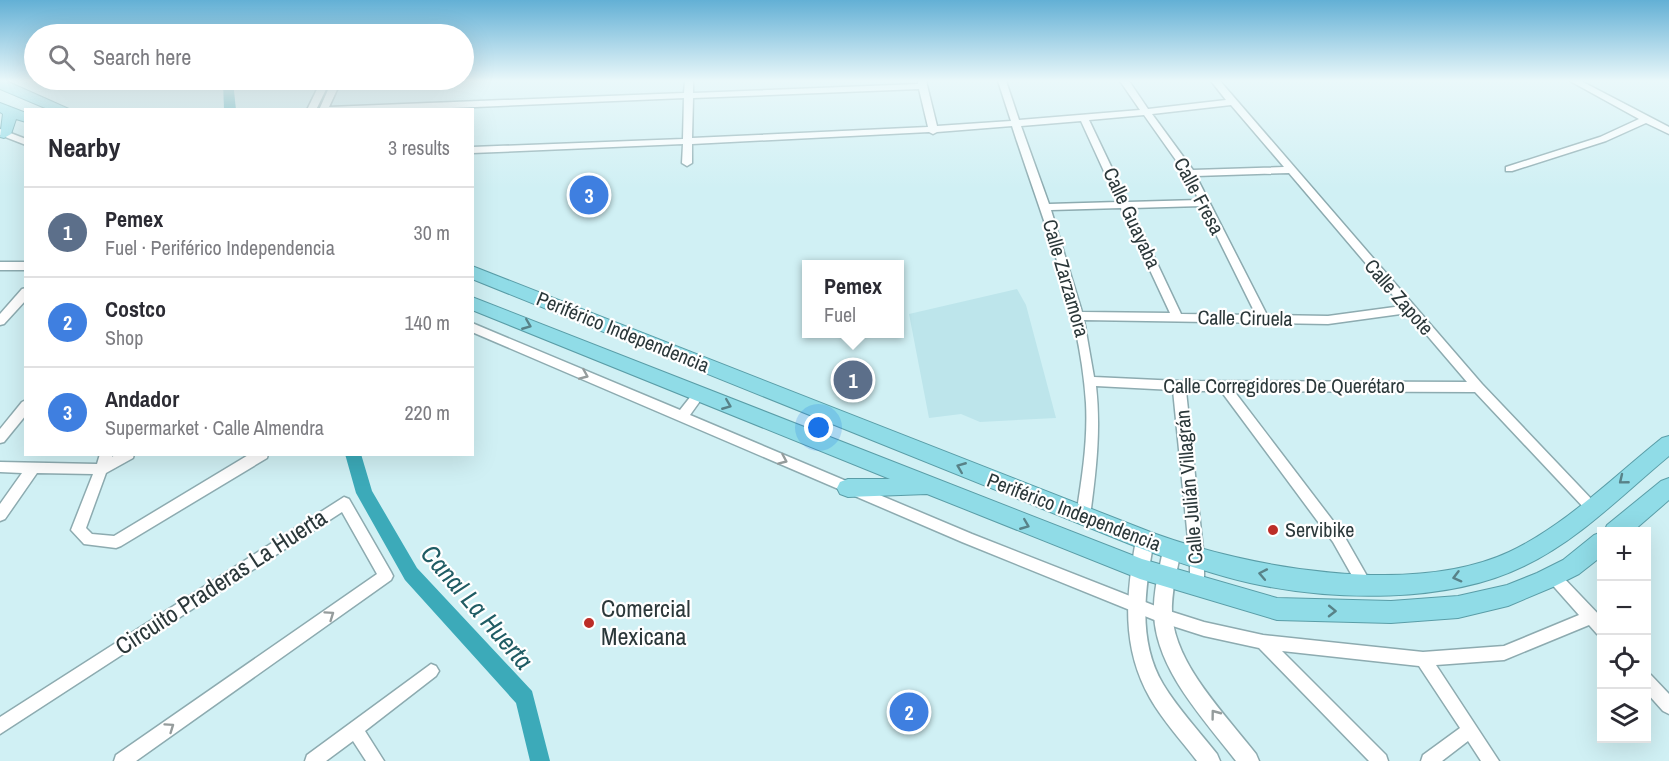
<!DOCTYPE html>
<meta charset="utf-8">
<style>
:root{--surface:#fff;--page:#f2f2f3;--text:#2b2b33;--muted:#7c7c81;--line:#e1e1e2;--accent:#bc2d27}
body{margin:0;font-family:"Archivo Narrow",sans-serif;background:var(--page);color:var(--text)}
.controls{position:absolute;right:18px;bottom:18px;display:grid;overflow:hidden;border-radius:0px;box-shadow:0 6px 24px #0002}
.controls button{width:54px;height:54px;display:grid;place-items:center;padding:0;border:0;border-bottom:2px solid var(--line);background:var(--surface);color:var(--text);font:30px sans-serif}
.you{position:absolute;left:819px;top:428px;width:21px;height:21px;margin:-15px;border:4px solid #fff;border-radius:50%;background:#1a73e8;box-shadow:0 0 0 9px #1a73e833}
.badge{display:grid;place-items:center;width:39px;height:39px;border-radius:50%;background:var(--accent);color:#fff;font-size:20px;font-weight:700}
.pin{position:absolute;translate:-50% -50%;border:3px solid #fff;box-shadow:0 2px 6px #0006}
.popup{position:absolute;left:802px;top:260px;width:102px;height:78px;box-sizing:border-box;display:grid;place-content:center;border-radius:0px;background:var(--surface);filter:drop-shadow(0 2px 4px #0005);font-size:20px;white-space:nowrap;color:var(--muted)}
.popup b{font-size:22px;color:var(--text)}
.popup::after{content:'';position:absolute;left:50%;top:100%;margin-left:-12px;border:12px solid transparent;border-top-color:var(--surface)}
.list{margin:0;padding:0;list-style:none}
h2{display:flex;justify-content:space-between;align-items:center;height:78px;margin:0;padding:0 24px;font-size:26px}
h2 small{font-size:20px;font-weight:400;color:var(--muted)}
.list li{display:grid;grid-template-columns:39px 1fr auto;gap:18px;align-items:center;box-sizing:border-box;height:90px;padding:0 24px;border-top:2px solid var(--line)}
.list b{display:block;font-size:22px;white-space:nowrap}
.list p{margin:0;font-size:20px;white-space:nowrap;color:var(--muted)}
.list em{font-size:20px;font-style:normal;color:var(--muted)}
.icon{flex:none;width:33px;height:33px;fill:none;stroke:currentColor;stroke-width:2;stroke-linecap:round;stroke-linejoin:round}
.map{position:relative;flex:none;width:1669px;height:761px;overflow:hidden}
.search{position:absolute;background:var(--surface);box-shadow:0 6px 24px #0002;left:24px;top:24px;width:450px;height:66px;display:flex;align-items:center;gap:15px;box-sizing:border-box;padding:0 21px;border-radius:33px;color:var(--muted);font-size:22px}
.panel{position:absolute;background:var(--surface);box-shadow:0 6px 24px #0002;left:24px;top:108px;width:450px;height:348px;border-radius:0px}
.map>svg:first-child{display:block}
.built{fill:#bde5eb}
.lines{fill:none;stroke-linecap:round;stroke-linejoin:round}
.canal{fill:#3caab9;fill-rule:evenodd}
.minor-casing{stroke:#8dabb0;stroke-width:3}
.tertiary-casing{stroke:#8dabb0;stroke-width:3}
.trunk-casing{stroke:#5a9da7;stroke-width:2}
.minor{fill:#fff;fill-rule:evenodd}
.tertiary{fill:#fff;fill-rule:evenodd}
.trunk{fill:#90dce7;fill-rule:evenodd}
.oneway{stroke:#588288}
.oneway2{stroke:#959c9c}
.poi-dot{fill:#bc2d27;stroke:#fff;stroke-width:2}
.labels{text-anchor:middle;stroke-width:4.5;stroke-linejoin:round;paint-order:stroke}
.street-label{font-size:20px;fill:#2b383a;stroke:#fff}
.poi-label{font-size:20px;fill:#2b383a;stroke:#fff;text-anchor:start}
.near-street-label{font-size:24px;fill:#2b383a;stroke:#fff}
.near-poi-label{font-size:24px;fill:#2b383a;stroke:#fff;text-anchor:start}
.near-water-label{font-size:26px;font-style:italic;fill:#205c64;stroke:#fff}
</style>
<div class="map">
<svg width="1669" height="761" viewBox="0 0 1669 761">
<rect width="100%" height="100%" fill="#d0f0f4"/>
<path class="built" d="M1017 289 1026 305 1056 418 980 422 961 414 929 418 909 314Z"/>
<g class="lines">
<g class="canal">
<path d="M223 81H233L236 110H224Z"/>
<path d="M345 454H361L372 491 417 568 532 691 550 761H530L516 703 405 580 356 493Z"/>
</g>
<g class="minor-casing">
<g id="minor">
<path d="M321 81H330L316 110H307Z"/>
<path d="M332 81H341L329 107 684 93 685 81H693V93L918 84V81H926L937 126 1011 121 998 81H1006L1019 120 1140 110 1120 81H1129L1148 109 1226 100 1211 81H1220L1482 384 1598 506 1596 510 1591 512 1586 510 1475 392 1234 391 1343 534 1371 583 1369 588 1364 589 1359 588 1333 542 1221 391H1186L1204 559V587L1202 592 1197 593 1192 592 1190 587V559L1173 390 1096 386C1101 430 1096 472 1090 516L1088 520 1083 522 1078 520 1076 516C1082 478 1088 441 1086 403 1080 307 1041 217 1012 126L937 132 933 134 929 132 692 144V163L687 166 682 163 683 144 472 153V147L683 139 684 98 405 110H319ZM919 89 928 127 692 138 693 98ZM1231 105 1284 167 1193 170 1152 114ZM1144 115 1185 173 1199 200 1128 202 1089 120ZM1081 121 1118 202 1049 204 1021 126ZM1289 173 1402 306 1328 316 1267 315 1196 176ZM1202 206 1256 315 1181 314 1131 208ZM1121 208 1170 313 1082 312 1051 210ZM1408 313 1467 382 1179 381 1094 377 1084 320 1328 324Z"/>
<path d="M1570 81H1581L1669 127V134L1646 123 1606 141 1512 171H1506V167L1600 137 1639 119Z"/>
<path d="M0 129 26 139V145L0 135Z"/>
<rect x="0" y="262" width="26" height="8"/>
<path d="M26 288V300L4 324 0 325V314L22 289Z"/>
<path d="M472 323 680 410 695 391H703L705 394 690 415 972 534 1163 609 1204 622 1263 635 1423 652 1504 646 1579 615 1548 580 1546 576 1548 572 1553 570 1558 572 1602 618V636L1597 634 1589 625 1504 660 1436 665 1499 761H1481L1468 741 1442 761H1421L1423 755 1460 728 1419 666 1282 651 1386 755 1388 761H1369L1259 648 1204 636 1157 621 962 542 472 332Z"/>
<path d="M26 400V415L4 442 0 443V429L22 402Z"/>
<path d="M100 454H113L112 457 116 454H134L133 458 106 473 86 528 92 534 114 536 250 454H268L267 458 121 546 116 548 84 544 71 530 93 474 37 473 5 519 0 521V504L22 473 0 472V462L97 464Z"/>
<path d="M344 497 349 499 391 572 393 576 391 580 136 761H114L116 755 377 574 342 512 0 734V717Z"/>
<path d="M431 664 436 666 439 671 436 676 365 731 384 761H366L353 741 326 761H305L307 755Z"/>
<path d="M1646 673 1651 675 1669 694V714L1663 711 1646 692Z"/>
</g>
</g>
<g class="tertiary-casing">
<g id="tertiary">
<path d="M1145 532 1151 535 1154 540C1145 588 1137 640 1163 684 1178 709 1199 731 1217 754L1220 761H1197C1181 740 1163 721 1150 698 1121 647 1126 595 1136 540L1139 535Z"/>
<path d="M1172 542 1178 545 1181 550C1177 571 1171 593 1172 614 1175 665 1226 715 1256 754L1259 761H1236C1204 719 1156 670 1154 614 1153 593 1159 571 1163 550L1166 545Z"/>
</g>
</g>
<g class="trunk-casing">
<g id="trunk">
<path d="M0 81H6L71 110H50L0 89Z"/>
<path d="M0 103 26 113V122L16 119 11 134 4 138 0 137 3 114 0 112Z"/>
<path d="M472 266 1153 533C1249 568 1412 597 1509 552 1566 525 1613 477 1662 438L1669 436V456C1623 494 1579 540 1524 566 1447 604 1332 601 1250 583 1211 574 1174 561 1137 547L472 279Z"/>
<path d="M472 297 1142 559 1277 598 1391 601 1458 596 1507 585 1537 573 1563 560 1594 535 1602 532V556L1579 574 1553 587 1508 606 1458 618 1391 623 1277 620 1140 579 927 494 848 497 840 494 837 488 840 482 848 479H890L472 310Z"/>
<path d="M1669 478V500L1632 532H1604L1607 525 1661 481Z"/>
</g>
</g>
<use href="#minor" class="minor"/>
<use href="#tertiary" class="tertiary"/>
<use href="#trunk" class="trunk"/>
</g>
<defs><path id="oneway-chevron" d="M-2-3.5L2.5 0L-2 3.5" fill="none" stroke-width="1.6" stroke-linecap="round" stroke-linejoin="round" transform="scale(1.5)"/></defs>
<g class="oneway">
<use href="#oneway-chevron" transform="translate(527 325) rotate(22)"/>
<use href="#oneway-chevron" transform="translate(727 405) rotate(22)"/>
<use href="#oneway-chevron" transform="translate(961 467) rotate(-158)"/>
<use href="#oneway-chevron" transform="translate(1623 480) rotate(141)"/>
<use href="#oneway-chevron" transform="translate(1025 525) rotate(22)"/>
<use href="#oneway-chevron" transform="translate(1263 574) rotate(-169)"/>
<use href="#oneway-chevron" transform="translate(1457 577) rotate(165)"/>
<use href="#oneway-chevron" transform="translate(1332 611) rotate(1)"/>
</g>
<g class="oneway2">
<use href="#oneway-chevron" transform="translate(584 375) rotate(23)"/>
<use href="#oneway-chevron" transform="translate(783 460) rotate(24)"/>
<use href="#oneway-chevron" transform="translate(330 615) rotate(-35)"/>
<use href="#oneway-chevron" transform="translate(1215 714) rotate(-127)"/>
<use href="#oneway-chevron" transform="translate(170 727) rotate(-35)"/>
</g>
<linearGradient id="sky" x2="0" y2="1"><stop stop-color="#63b0d5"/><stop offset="0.43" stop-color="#eaf8fa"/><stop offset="1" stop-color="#eaf8fa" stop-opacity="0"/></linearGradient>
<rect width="1669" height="188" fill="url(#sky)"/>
<g class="poi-dot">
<circle cx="1273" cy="530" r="6"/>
<circle cx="589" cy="623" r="6"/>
</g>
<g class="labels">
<g class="street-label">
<text transform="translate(1199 196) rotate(62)" y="7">Calle Fresa</text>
<text transform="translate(1132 218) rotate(65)" y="7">Calle Guayaba</text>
<text transform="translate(1066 278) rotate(74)" y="7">Calle Zarzamora</text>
<text transform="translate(1399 297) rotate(49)" y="7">Calle Zapote</text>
<text transform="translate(1245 318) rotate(1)" y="7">Calle Ciruela</text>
<text transform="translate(623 332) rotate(22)" y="7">Periférico Independencia</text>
<text x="1284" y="393">Calle Corregidores De Querétaro</text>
<text transform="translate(1189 487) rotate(-95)" y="7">Calle Julián Villagrán</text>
<text transform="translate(1074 512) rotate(21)" y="7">Periférico Independencia</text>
</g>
<g class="poi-label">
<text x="1285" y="537">Servibike</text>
</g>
<g class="near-street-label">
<text transform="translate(221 582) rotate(-33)" y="8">Circuito Praderas La Huerta</text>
</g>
<g class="near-poi-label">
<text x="601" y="617">Comercial<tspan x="601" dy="28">Mexicana</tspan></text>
</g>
<g class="near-water-label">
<text transform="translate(477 607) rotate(49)" y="9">Canal La Huerta</text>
</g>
</g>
</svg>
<div class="controls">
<button>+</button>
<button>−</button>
<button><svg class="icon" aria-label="locate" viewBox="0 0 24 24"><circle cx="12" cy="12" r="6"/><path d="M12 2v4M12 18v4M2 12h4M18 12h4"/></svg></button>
<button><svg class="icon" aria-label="layers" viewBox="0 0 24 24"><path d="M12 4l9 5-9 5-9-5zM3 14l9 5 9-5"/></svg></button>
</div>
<div class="you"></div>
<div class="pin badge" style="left:853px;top:380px;background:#5c6f8a">1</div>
<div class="popup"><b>Pemex</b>Fuel</div>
<div class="pin badge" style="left:909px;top:712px;background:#3f7fe0">2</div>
<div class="pin badge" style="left:589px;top:195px;background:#3f7fe0">3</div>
<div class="search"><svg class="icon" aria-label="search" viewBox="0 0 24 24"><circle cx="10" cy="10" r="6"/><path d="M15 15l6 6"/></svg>Search here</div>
<section class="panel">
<h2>Nearby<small>3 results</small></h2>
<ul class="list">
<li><span class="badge" style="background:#5c6f8a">1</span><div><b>Pemex</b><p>Fuel · Periférico Independencia</p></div><em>30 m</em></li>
<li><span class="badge" style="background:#3f7fe0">2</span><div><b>Costco</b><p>Shop</p></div><em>140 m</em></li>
<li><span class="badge" style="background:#3f7fe0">3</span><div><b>Andador</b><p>Supermarket · Calle Almendra</p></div><em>220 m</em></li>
</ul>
</section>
</div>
